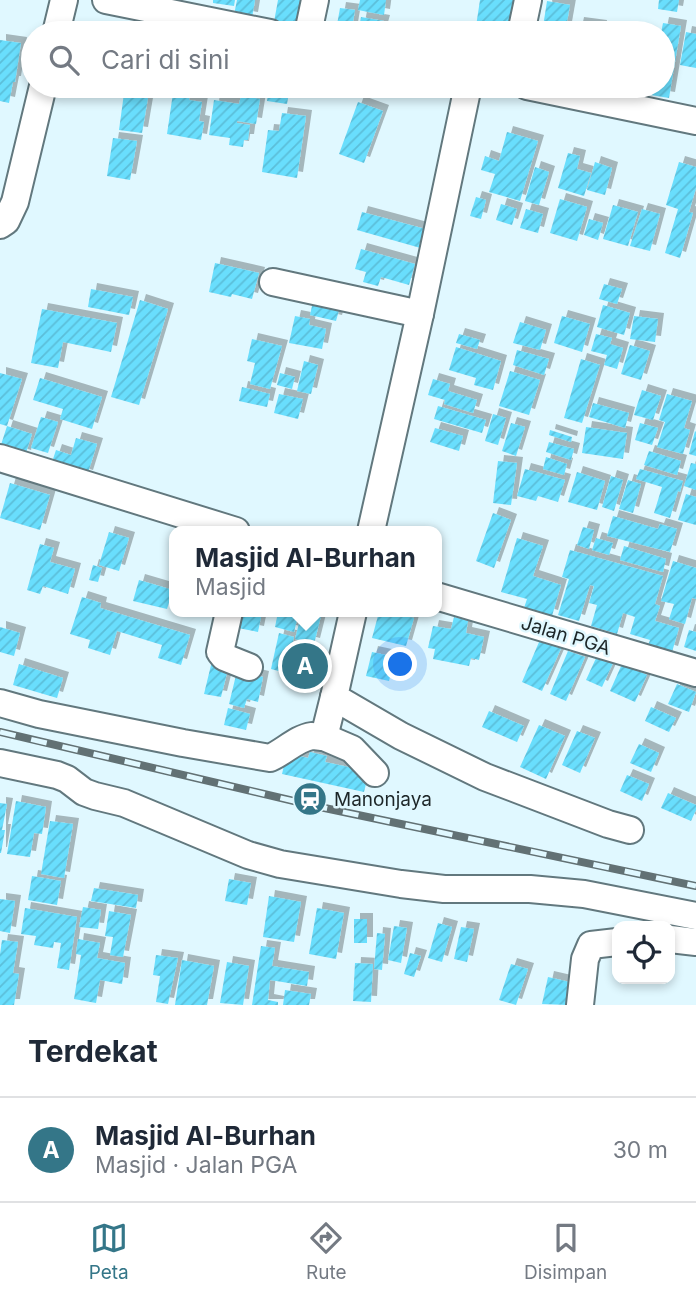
<!DOCTYPE html>
<html lang="id">
<meta charset="utf-8">
<style>
:root{--surface:#fff;--page:#f6f6f7;--text:#1f2937;--muted:#747a83;--line:#e0e1e3;--accent:#347688}
body{margin:0;font-family:Inter,sans-serif;background:var(--page);color:var(--text)}
.controls{position:absolute;right:21px;bottom:21px;display:grid;overflow:hidden;border-radius:14px;box-shadow:0 4px 10px #0003}
.controls button{width:63px;height:63px;display:grid;place-items:center;padding:0;border:0;border-bottom:2px solid var(--line);background:var(--surface);color:var(--text);font:35px sans-serif}
.you{position:absolute;left:401px;top:665px;width:24px;height:24px;margin:-18px;border:5px solid #fff;border-radius:50%;background:#1a73e8;box-shadow:0 0 0 10px #1a73e833}
.badge{display:grid;place-items:center;width:46px;height:46px;border-radius:50%;background:var(--accent);color:#fff;font-size:23px;font-weight:700}
.pin{position:absolute;translate:-50% -50%;border:4px solid #fff;box-shadow:0 2px 7px #0006}
.popup{position:absolute;left:169px;top:526px;width:273px;height:91px;box-sizing:border-box;display:grid;place-content:center;border-radius:14px;background:var(--surface);filter:drop-shadow(0 2px 5px #0005);font-size:23px;white-space:nowrap;color:var(--muted)}
.popup b{font-size:26px;color:var(--text)}
.popup::after{content:'';position:absolute;left:50%;top:100%;margin-left:-14px;border:14px solid transparent;border-top-color:var(--surface)}
.list{margin:0;padding:0;list-style:none}
h2{display:flex;justify-content:space-between;align-items:center;height:91px;margin:0;padding:0 28px;font-size:30px}
h2 small{font-size:23px;font-weight:400;color:var(--muted)}
.list li{display:grid;grid-template-columns:46px 1fr auto;gap:21px;align-items:center;box-sizing:border-box;height:105px;padding:0 28px;border-top:2px solid var(--line)}
.list b{display:block;font-size:26px;white-space:nowrap}
.list p{margin:0;font-size:23px;white-space:nowrap;color:var(--muted)}
.list em{font-size:23px;font-style:normal;color:var(--muted)}
.icon{flex:none;width:38px;height:38px;fill:none;stroke:currentColor;stroke-width:2;stroke-linecap:round;stroke-linejoin:round}
.map{position:relative;flex:none;width:696px;height:1005px;overflow:hidden}
.search{position:absolute;background:var(--surface);box-shadow:0 4px 10px #0003;left:21px;right:21px;top:21px;height:77px;display:flex;align-items:center;gap:18px;box-sizing:border-box;padding:0 24px;border-radius:38px;color:var(--muted);font-size:26px}
.sheet{height:196px;background:var(--surface)}
nav{display:flex;justify-content:space-around;align-items:center;box-sizing:border-box;height:98px;border-top:2px solid var(--line);background:var(--surface);font-size:19px;color:var(--muted)}
nav a{display:grid;justify-items:center;gap:4px}
nav .on{color:var(--accent)}
.map>svg:first-child{display:block}
.building{fill:url(#building-hatch);filter:url(#shadow)}
.lines{fill:none;stroke-linecap:round;stroke-linejoin:round}
.minor-casing{stroke:#62787e;stroke-width:30}
.minor{stroke:#fff;stroke-width:26}
.rail-casing{stroke:#627174;stroke-width:8}
.rail{stroke:#e0f8ff;stroke-width:5;stroke-dasharray:16;stroke-linecap:butt}
.labels{text-anchor:middle;stroke-width:5;stroke-linejoin:round;paint-order:stroke}
.street-label{font-size:19px;fill:#1d2628;stroke:#e0f8ff}
.poi-label{font-size:19px;fill:#1d2628;stroke:#e0f8ff;text-anchor:start}
</style>
<div class="map">
<svg width="696" height="1005" viewBox="0 0 696 1005">
<defs>
<pattern id="building-hatch" width="6" height="6" patternUnits="userSpaceOnUse" patternTransform="scale(1.75)"><rect width="6" height="6" fill="#69defd"/><path d="M-1 1l2-2M0 6l6-6M5 7l2-2" fill="none" stroke="#5bbed9"/></pattern>
<filter id="shadow"><feDropShadow dx="6" dy="-6" stdDeviation="0" flood-color="#0004"/></filter>
</defs>
<rect width="100%" height="100%" fill="#e0f8ff"/>
<g class="building">
<path d="M213 0H235L234 6 213 3Z"/>
<path d="M237 0H255L252 18 234 15Z"/>
<path d="M278 0H307L302 27 274 22Z"/>
<path d="M360 0H386L384 15 358 10Z"/>
<path d="M480 0H520L513 33H475Z"/>
<path d="M659 0H679L677 12 658 9Z"/>
<path d="M547 1 570 5 565 33H542Z"/>
<path d="M340 8 355 10 352 28 337 25Z"/>
<path d="M361 17 384 21 382 28 407 32V33H358Z"/>
<path d="M578 23 601 26 600 33H576Z"/>
<path d="M663 23 681 26 669 98 651 95 652 86H663V33H661Z"/>
<path d="M686 32 696 34V68L680 65Z"/>
<path d="M0 40 21 43 15 82H13L9 103 0 101Z"/>
<path d="M125 86H150L142 133 119 130Z"/>
<path d="M174 86H191L189 100 202 102 199 121 204 122 201 140 167 134Z"/>
<path d="M231 86H257L255 98 260 99 256 124 237 121V123L250 125 248 140H244L243 147 229 145 230 138 209 135 214 100 239 104 241 96 229 95Z"/>
<path d="M269 86 290 87 287 104 267 101Z"/>
<path d="M358 102 383 111 364 163 339 154Z"/>
<path d="M282 113 306 116 297 178 262 172 268 130 279 131Z"/>
<path d="M507 132 538 141 520 201 489 192 495 174 481 170 485 156 499 161Z"/>
<path d="M113 138 137 141 130 180 107 176Z"/>
<path d="M568 153 580 156 577 169 591 173 584 196 558 188Z"/>
<path d="M595 162 612 168 605 195 587 190Z"/>
<path d="M679 162 696 167V188L689 212 693 213 680 258 665 253 678 209 666 205Z"/>
<path d="M535 167 549 172 539 205 525 201Z"/>
<path d="M476 197 486 200 481 219 470 216Z"/>
<path d="M560 199 587 207 577 241 550 233Z"/>
<path d="M501 204 517 209 512 225 496 220Z"/>
<path d="M613 205 638 212 628 246 603 239Z"/>
<path d="M526 209 543 214 538 233 520 228Z"/>
<path d="M642 209 660 214 650 251 630 246Z"/>
<path d="M362 212 429 230 424 249 357 230Z"/>
<path d="M589 219 603 223 598 240 584 235Z"/>
<path d="M361 249 415 264 409 285 381 277 378 286 363 282 366 272 355 269Z"/>
<path d="M215 263 259 273 252 299 232 294 231 297 209 292Z"/>
<path d="M604 284 622 289 617 304 599 299Z"/>
<path d="M91 289 133 297 129 315 88 307Z"/>
<path d="M314 297 341 303 336 321 310 315Z"/>
<path d="M140 300 168 309 139 405 111 397Z"/>
<path d="M603 305 630 313 624 335 597 327Z"/>
<path d="M42 309 117 323 111 352 63 342 58 368 31 363Z"/>
<path d="M295 316 310 319 309 325 326 329 322 349 289 343Z"/>
<path d="M562 316 590 324 582 352 554 343Z"/>
<path d="M634 316 658 319 655 342 630 339Z"/>
<path d="M520 322 546 330 540 350 513 343Z"/>
<path d="M459 334 480 340 477 349 456 343Z"/>
<path d="M596 334 612 338 610 344 623 348 617 369 604 365 607 355 591 351Z"/>
<path d="M252 339 282 346 270 389 250 384 255 363 247 361Z"/>
<path d="M630 345 650 351 641 380 621 374Z"/>
<path d="M456 347 501 361 493 390 474 385 476 378 449 370Z"/>
<path d="M517 350 549 359 544 375 513 365Z"/>
<path d="M581 359 600 365 582 423 564 418Z"/>
<path d="M304 361 318 365 311 394 297 391Z"/>
<path d="M510 371 540 380 529 415 499 406Z"/>
<path d="M0 373 22 379 7 426 32 434 25 456 0 448 7 426 0 424Z"/>
<path d="M280 373 295 377 292 389 277 385Z"/>
<path d="M40 378 102 397 92 429 60 419 63 409 33 400Z"/>
<path d="M433 379 450 384 448 391 477 400 473 413 444 404 445 400 428 395Z"/>
<path d="M242 387 270 394 267 407 239 401Z"/>
<path d="M642 390 661 396 653 420 634 415Z"/>
<path d="M279 394 303 399 298 419 274 413Z"/>
<path d="M667 394 692 401 684 428 690 430 683 454 657 447 665 422 659 420Z"/>
<path d="M593 403 629 413 625 428 589 417Z"/>
<path d="M438 406 486 420 482 433 434 419Z"/>
<path d="M493 414 506 418 498 445 485 441Z"/>
<path d="M41 417 58 422 48 453 31 448Z"/>
<path d="M511 423 525 427 516 456 502 451Z"/>
<path d="M640 423 658 428 652 445 635 440Z"/>
<path d="M586 427 627 433 623 459 582 453Z"/>
<path d="M435 428 463 436 459 451 430 442Z"/>
<path d="M550 430 572 437 571 442 549 435Z"/>
<path d="M695 431 696 432V456L689 454Z"/>
<path d="M76 438 97 444 87 476 51 465 56 450 71 455Z"/>
<path d="M549 442 574 449 571 460 546 452Z"/>
<path d="M649 451 681 461 677 475 644 465Z"/>
<path d="M546 457 567 464 564 475 543 469Z"/>
<path d="M498 461 517 463 511 505 493 503Z"/>
<path d="M691 463 696 464V490L684 486Z"/>
<path d="M525 469 565 480 558 502 538 496 536 501 517 496Z"/>
<path d="M640 469 683 481 680 492 678 491 670 518 654 513 662 487 636 479Z"/>
<path d="M577 472 605 481 597 510 568 502Z"/>
<path d="M611 476 623 480 614 511 602 507Z"/>
<path d="M628 480 641 484 633 513 619 509Z"/>
<path d="M10 483 50 495 40 530 0 518Z"/>
<path d="M686 494 696 497V525L678 520Z"/>
<path d="M493 513 511 520 494 568 476 561Z"/>
<path d="M613 516 658 529 660 524 677 529 670 552 607 536Z"/>
<path d="M583 527 594 530 589 549 577 545Z"/>
<path d="M109 532 129 538 119 571 99 565Z"/>
<path d="M517 538 543 546 533 576 561 585 552 616 524 608 527 599 501 592Z"/>
<path d="M596 538 613 543 609 555 592 550Z"/>
<path d="M40 544 54 548 50 562 75 569 68 594 43 586 40 594 27 590Z"/>
<path d="M624 546 666 559 663 572 620 560Z"/>
<path d="M570 550 663 576 655 604 660 606 655 621 679 628 672 652 648 645 650 640 630 634 635 617 623 613 617 634 591 626 597 605 589 603 594 586 590 585 579 621 558 615 569 579 562 577Z"/>
<path d="M673 561 696 568V599L692 598 685 624 669 619 674 604 661 601Z"/>
<path d="M93 565 102 568 98 582 89 580Z"/>
<path d="M139 580 173 590 167 609 133 601Z"/>
<path d="M82 597 101 603 100 608 190 635 181 665 158 658 162 645 117 631 110 655 88 648 90 640 70 634Z"/>
<path d="M278 612H299L294 632 275 627Z"/>
<path d="M302 612H322L314 644 295 639Z"/>
<path d="M379 612H390L414 618 406 646 372 638Z"/>
<path d="M241 613 261 617 258 632 238 628Z"/>
<path d="M454 617 468 621 466 633 484 637 479 660 471 658 469 666 433 659 435 649 428 648 433 626 451 629Z"/>
<path d="M0 627 20 633 14 656 0 652Z"/>
<path d="M689 630 696 632V651L684 647Z"/>
<path d="M279 633 294 637 286 673 271 669Z"/>
<path d="M542 635 563 644 542 691 522 682Z"/>
<path d="M294 651 322 658 316 681 289 675Z"/>
<path d="M568 651 585 657 566 701 550 694Z"/>
<path d="M372 652 395 657 389 681 366 676Z"/>
<path d="M597 656 613 663 602 687 586 680Z"/>
<path d="M212 661 229 665 221 697 204 694Z"/>
<path d="M19 664 63 678 57 698 13 685Z"/>
<path d="M622 664 647 675 635 702 610 691Z"/>
<path d="M237 671 263 677 258 702 247 699 244 708 229 704Z"/>
<path d="M677 684 696 692 689 712 668 704Z"/>
<path d="M651 707 676 718 669 732 645 721Z"/>
<path d="M228 708 250 714 246 730 224 725Z"/>
<path d="M489 711 524 726 517 742 482 727Z"/>
<path d="M539 725 565 736 546 779 520 767Z"/>
<path d="M577 731 595 738 580 773 562 765Z"/>
<path d="M639 744 659 753 651 772 630 763Z"/>
<path d="M310 752 327 756 325 762 358 769 356 774 368 776 364 792 282 774 287 753 308 758Z"/>
<path d="M627 775 649 784 642 801 620 791Z"/>
<path d="M668 793 696 805V810L691 821 661 808Z"/>
<path d="M16 801 46 807 42 834 34 833 30 857 7 854Z"/>
<path d="M0 803 7 804 2 830H5L1 853H0Z"/>
<path d="M50 821 73 824 64 878 41 874Z"/>
<path d="M32 876 61 881 57 905 28 900Z"/>
<path d="M229 879 251 883 247 905 225 901Z"/>
<path d="M94 888 138 895 136 908 91 901Z"/>
<path d="M269 896 301 902 294 942 263 937Z"/>
<path d="M0 899 15 901 10 933 0 931Z"/>
<path d="M83 907 101 910 98 929 79 927Z"/>
<path d="M25 908 77 917 69 970 57 968 61 943 54 942 53 948 34 945 36 936 21 934Z"/>
<path d="M317 908 344 913 336 959 309 954Z"/>
<path d="M109 911 131 915 123 957 110 955 113 937 105 936Z"/>
<rect x="354" y="919" width="13" height="24"/>
<path d="M438 923 452 927 442 962 428 958Z"/>
<path d="M394 926 407 928 401 963 388 960Z"/>
<path d="M461 927 474 929 467 962 454 959Z"/>
<path d="M377 933 385 934 382 970 374 969Z"/>
<path d="M78 939 100 943 97 958 125 963 122 984 100 980 96 1003 74 999 81 955 76 954Z"/>
<path d="M2 940 18 942 13 973 19 974 14 1005H0V954Z"/>
<path d="M261 946 275 948 272 966 309 972 307 986 270 980 268 1000 278 1002V1005H252Z"/>
<path d="M410 953 421 956 414 977 404 974Z"/>
<path d="M156 955 178 958 168 1004 156 1002 160 976 153 975Z"/>
<path d="M182 960 214 966 207 1005H175Z"/>
<path d="M227 962 249 966 243 1005 220 1003Z"/>
<path d="M355 963 373 964 371 1002 353 1001Z"/>
<path d="M511 964 528 969 516 1005 499 1000Z"/>
<path d="M548 977 574 983 569 1005 542 1004Z"/>
<path d="M285 990 311 994 309 1005H283Z"/>
</g>
<g class="lines">
<g class="minor-casing">
<g id="minor">
<path d="M106 0 270 33"/>
<path d="M56 33 64 0"/>
<path d="M308 33 315 0"/>
<path d="M521 33 528 0"/>
<path d="M527 86 696 121"/>
<path d="M0 225 6 221 15 202 43 86"/>
<path d="M273 282 420 314"/>
<path d="M0 458 236 531"/>
<path d="M371 531 420 314 468 86"/>
<path d="M436 596 696 673"/>
<path d="M229 612 220 652 224 657 249 667"/>
<path d="M353 612 334 697 401 736 485 777 608 824 630 830"/>
<path d="M0 703 39 714 183 743 270 758C284 752 297 738 312 736 316 736 320 737 324 737L334 697"/>
<path d="M324 737 352 749 375 773"/>
<path d="M0 763 57 775 67 779 84 792 95 796 124 803 248 855 280 864 401 884 444 889H530L584 894 696 916"/>
<path d="M670 939 696 942"/>
<path d="M580 1005 585 959 591 945 617 942"/>
</g>
</g>
<use href="#minor" class="minor"/>
<g class="rail-casing">
<path id="rail" d="M0 732 315 806 696 886"/>
</g>
<use href="#rail" class="rail"/>
</g>
<defs>
<g id="station-disc" transform="scale(1.75)"><circle r="9.5" fill="#347688" stroke="#e0f8ff"/><path d="M-3-6H3Q5-6 5-4V2Q5 4 3 4L4.5 6H3L1.5 4h-3L-3 6H-4.5L-3 4Q-5 4-5 2V-4Q-5-6-3-6ZM-3.5-4v3h7v-3ZM-3.5 1v1.5H-2V1ZM2 1v1.5H3.5V1Z" fill="#fff"/></g>
</defs>
<g fill-rule="evenodd">
<use href="#station-disc" x="310" y="799"/>
</g>
<g class="labels">
<g class="street-label">
<text transform="translate(566 635) rotate(17)" y="7">Jalan PGA</text>
</g>
<g class="poi-label">
<text x="334" y="806">Manonjaya</text>
</g>
</g>
</svg>
<div class="controls">
<button><svg class="icon" aria-label="locate" viewBox="0 0 24 24"><circle cx="12" cy="12" r="6"/><path d="M12 2v4M12 18v4M2 12h4M18 12h4"/></svg></button>
</div>
<div class="you"></div>
<div class="pin badge" style="left:305px;top:666px">A</div>
<div class="popup"><b>Masjid Al-Burhan</b>Masjid</div>
<div class="search"><svg class="icon" aria-label="search" viewBox="0 0 24 24"><circle cx="10" cy="10" r="6"/><path d="M15 15l6 6"/></svg>Cari di sini</div>
</div>
<section class="sheet">
<h2>Terdekat<small></small></h2>
<ul class="list">
<li><span class="badge">A</span><div><b>Masjid Al-Burhan</b><p>Masjid · Jalan PGA</p></div><em>30 m</em></li>
</ul>
</section>
<nav>
<a class="on"><svg class="icon" aria-label="map" viewBox="0 0 24 24"><path d="M3 6l6-2 6 2 6-2v14l-6 2-6-2-6 2zM9 4v14M15 6v14"/></svg>Peta</a>
<a><svg class="icon" aria-label="directions" viewBox="0 0 24 24"><path d="M12 3l9 9-9 9-9-9zM9 14v-3h6M13 9l2 2-2 2"/></svg>Rute</a>
<a><svg class="icon" aria-label="saved" viewBox="0 0 24 24"><path d="M7 4h10v16l-5-4-5 4z"/></svg>Disimpan</a>
</nav>
